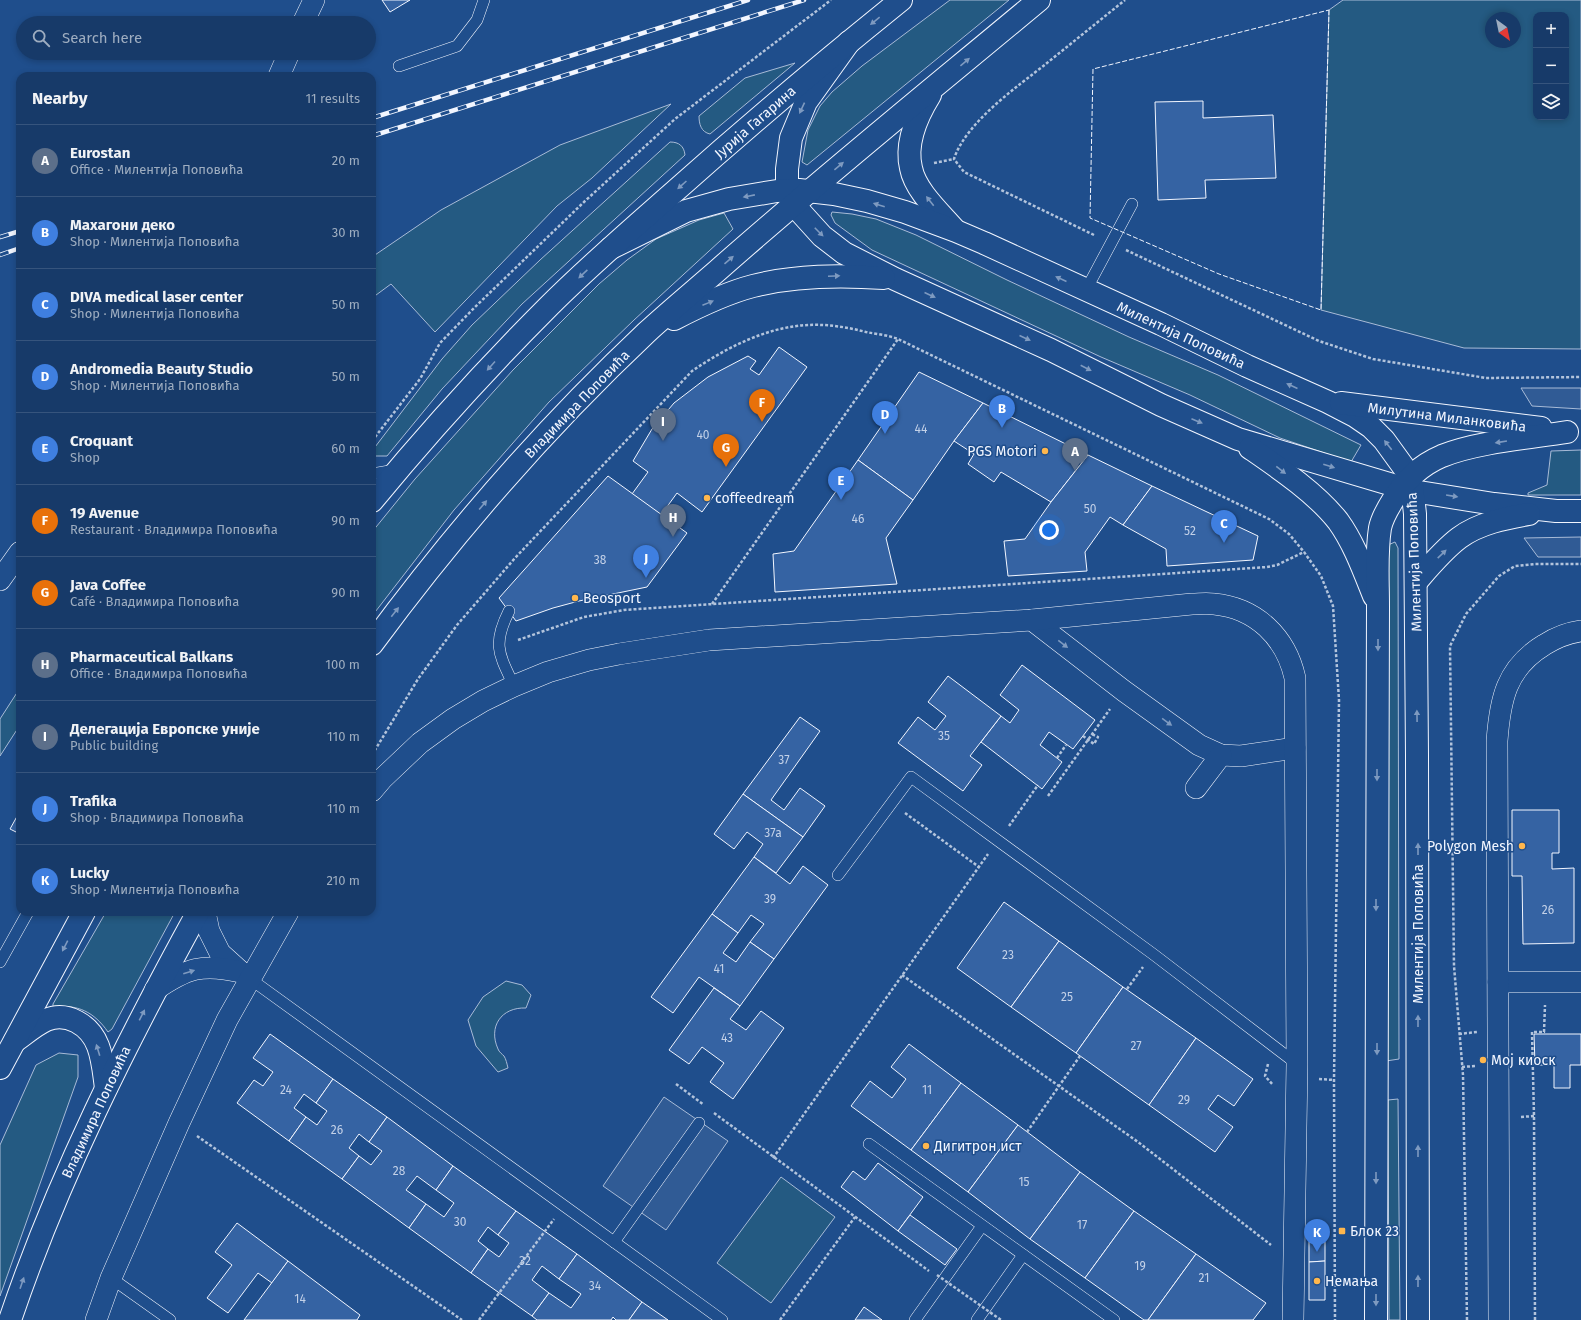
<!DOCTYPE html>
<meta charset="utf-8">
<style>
:root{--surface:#173a69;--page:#20416f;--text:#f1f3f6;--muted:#9eadc0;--line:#36547d;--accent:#bca0f2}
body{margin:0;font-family:"Fira Sans",sans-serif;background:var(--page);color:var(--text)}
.controls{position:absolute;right:12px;top:12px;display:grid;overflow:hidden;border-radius:8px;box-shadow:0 2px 6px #0003}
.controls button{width:36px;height:36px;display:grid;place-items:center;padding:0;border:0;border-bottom:1px solid var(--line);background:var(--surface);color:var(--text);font:20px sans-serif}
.compass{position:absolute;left:1485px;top:12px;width:36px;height:36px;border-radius:50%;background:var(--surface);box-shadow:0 2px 6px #0003;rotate:147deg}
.you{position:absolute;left:1049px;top:530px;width:14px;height:14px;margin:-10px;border:3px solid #fff;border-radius:50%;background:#1a73e8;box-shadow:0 0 0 6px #1a73e833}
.badge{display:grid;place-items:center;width:26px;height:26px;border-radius:50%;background:var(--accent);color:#fff;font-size:13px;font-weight:700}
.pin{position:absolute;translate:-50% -33px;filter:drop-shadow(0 1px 2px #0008)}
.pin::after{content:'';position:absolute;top:21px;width:14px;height:12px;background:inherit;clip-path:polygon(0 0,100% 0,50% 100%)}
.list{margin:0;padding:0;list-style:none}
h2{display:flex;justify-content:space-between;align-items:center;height:52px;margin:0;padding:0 16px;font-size:17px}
h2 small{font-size:13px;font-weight:400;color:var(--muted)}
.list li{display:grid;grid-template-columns:26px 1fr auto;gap:12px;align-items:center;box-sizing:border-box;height:72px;padding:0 16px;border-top:1px solid var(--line)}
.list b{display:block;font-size:15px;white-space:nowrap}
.list p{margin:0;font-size:13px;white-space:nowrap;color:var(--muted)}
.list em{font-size:13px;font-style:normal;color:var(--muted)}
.icon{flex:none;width:22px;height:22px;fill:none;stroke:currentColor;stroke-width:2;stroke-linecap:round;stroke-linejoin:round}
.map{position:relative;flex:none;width:1581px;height:1320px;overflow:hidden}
.search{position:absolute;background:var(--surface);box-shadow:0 2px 6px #0003;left:16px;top:16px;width:360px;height:44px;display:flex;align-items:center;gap:10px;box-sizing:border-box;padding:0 14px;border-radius:22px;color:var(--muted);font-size:15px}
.panel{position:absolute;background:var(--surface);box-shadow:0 2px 6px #0003;left:16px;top:72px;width:360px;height:844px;border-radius:12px}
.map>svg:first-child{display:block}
.green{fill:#245a82;stroke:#a8bbd7;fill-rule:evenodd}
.parking{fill:#305b95;stroke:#a8bbd7}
.building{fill:#3563a3;stroke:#f2f6ff}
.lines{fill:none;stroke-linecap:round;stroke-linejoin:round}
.lane-casing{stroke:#f2f6ff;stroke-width:12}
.street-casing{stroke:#f2f6ff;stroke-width:22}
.secondary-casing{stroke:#f2f6ff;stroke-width:24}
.path{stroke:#b3c4dc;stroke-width:2.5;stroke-dasharray:3 2;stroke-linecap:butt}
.lane{stroke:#1f4e8c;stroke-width:11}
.street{stroke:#1f4e8c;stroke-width:21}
.secondary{stroke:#1f4e8c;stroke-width:22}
.rail-casing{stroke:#f2f6ff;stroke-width:4.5}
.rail{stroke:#1f4e8c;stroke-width:3;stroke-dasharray:9;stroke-linecap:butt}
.path-bridge{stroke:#b3c4dc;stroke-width:2.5;stroke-dasharray:3 2;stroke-linecap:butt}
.fence{stroke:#f2f6ff;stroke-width:1;stroke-dasharray:5 2;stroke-linecap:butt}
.oneway{fill:#7e9ac0}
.poi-dot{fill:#ffb74d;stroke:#1f4e8c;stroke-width:1.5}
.labels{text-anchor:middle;stroke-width:3;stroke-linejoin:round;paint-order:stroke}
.number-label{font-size:12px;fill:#c3d1e8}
.street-label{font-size:14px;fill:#f2f6ff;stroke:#1f4e8c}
.poi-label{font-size:14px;fill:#f2f6ff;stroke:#1f4e8c;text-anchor:start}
</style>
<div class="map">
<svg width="1581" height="1320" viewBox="0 0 1581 1320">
<rect width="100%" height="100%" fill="#1f4e8c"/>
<g class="green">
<path d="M950 0H1009L807 165 802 162 808 130 820 106 832 92 862 66Z"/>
<path d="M1343 0H1581V349L1464 348 1321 310 1329 10ZM1536 15H1566V117H1536ZM1491 18H1515V42H1491Z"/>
<path d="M795 63 710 134C701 132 699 124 699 116L745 78Z"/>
<path d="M671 104 592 178 557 206 435 332 391 284 372 298V257L441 210 560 145Z"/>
<path d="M670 142C679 142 684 146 685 155L522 304 442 389 387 456H372V451L442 359 472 325 540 260Z"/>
<path d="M832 212 852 214 876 219 916 235 1007 280 1129 337 1218 375 1361 445 1351 462 1280 438 1190 395 1101 357 872 250 835 223 831 215Z"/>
<path d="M724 213 733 229 634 320 549 402 454 510 372 616V532L415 479 513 370 599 284 627 260 656 239 699 220Z"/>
<path d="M1581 450V495H1528V493L1547 485 1551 451Z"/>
<path d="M1395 542 1398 548 1399 1059 1386 1061 1388 545Z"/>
<path d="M20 688V725L0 756V719Z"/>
<path d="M106 912H175L112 1029 108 1032C94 1012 78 1004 53 1007V1004Z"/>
<path d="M506 981 522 985 531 995 526 1008C501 1007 488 1027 498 1049 499 1052 502 1054 504 1056 506 1059 507 1064 508 1068L498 1072 476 1046 468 1020 483 997Z"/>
<path d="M59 1053 78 1055V1077L0 1296V1145L36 1065Z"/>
<path d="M1398 1099 1400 1320H1389L1388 1100Z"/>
<path d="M781 1177 835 1217 771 1303 717 1263Z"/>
</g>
<g class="parking">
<path d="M1521 388H1581V409L1532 406Z"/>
<path d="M1581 537V557H1538L1524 538Z"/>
<path d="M664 1097 728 1141 666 1230 603 1186Z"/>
</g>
<g class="building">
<path d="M382 0H410L390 12Z"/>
<path d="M1203 101V118L1273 115 1276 178 1205 180 1206 198 1158 200 1155 102Z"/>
<path d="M779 347 807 367 702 512 677 493 661 515 632 494 648 472 633 461 652 429 674 403 708 377 748 356 756 361 750 369 759 375Z"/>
<path d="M919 372 983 403 954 441 913 500 858 460Z"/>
<path d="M983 403 1088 455 1051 502 1001 472 994 482 968 464 974 454 954 441Z"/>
<path d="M1088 455 1152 486 1123 525 1110 517 1085 552 1087 571 1008 576 1004 541 1025 539 1051 502Z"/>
<path d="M858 460 913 500 886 538 897 584 775 592 773 554 794 551Z"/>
<path d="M608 476 687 533 647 587 579 601 553 608 516 621 499 598Z"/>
<path d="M1152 486 1258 536 1253 560 1167 566 1166 549 1123 525Z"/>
<path d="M1022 665 1095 720 1073 749 1049 732 1040 745 1062 762 1042 789 981 742 1001 716 1010 723 1019 710 1000 695Z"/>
<path d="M948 676 1001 716 970 756 982 765 963 791 898 743 918 717 935 730 946 716 928 702Z"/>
<path d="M800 717 820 731 771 800 784 810 800 788 825 806 803 837 743 794Z"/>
<path d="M743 794 803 837 776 873 754 857 763 844 747 832 734 849 714 834Z"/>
<path d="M1512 810H1559V853H1552V869L1574 868V943L1523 944 1522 876H1512Z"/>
<path d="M20 811V834L10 829Z"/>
<path d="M754 857 790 884 803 866 828 885 774 959 750 942 764 924 751 915 738 933 712 914Z"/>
<path d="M1004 902 1059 941 1011 1007 957 968Z"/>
<path d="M712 914 738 933 723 953 736 962 750 942 774 959 740 1006 699 977 673 1013 651 997Z"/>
<path d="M1059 941 1123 987 1076 1053 1011 1007Z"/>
<path d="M1123 987 1196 1038 1149 1105 1076 1053Z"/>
<path d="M714 988 740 1006 730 1019 746 1030 761 1011 784 1028 733 1099 710 1082 724 1063 702 1047 689 1064 669 1050Z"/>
<path d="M270 1034 333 1079 316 1103 304 1094 294 1108 306 1117 289 1141 237 1103 254 1080 263 1086 273 1072 253 1058Z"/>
<path d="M1534 1034H1581V1065H1570V1088H1554V1065H1535Z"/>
<path d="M1196 1038 1253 1079 1234 1106 1218 1095 1208 1109 1233 1127 1215 1152 1149 1105Z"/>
<path d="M909 1044 961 1083 911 1150 851 1106 870 1081 892 1098 906 1079 891 1067Z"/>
<path d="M333 1079 387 1117 369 1142 359 1134 349 1148 359 1156 342 1179 289 1141 306 1117 317 1125 327 1111 316 1103Z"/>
<path d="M961 1083 1018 1125 968 1192 911 1150Z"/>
<path d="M387 1117 453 1166 436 1190 417 1176 406 1190 426 1204 409 1228 342 1179 359 1156 371 1165 382 1151 369 1142Z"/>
<path d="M1018 1125 1080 1172 1030 1239 968 1192Z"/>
<path d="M878 1163 923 1197 898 1231 841 1187 853 1171 865 1180Z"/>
<path d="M453 1166 516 1211 498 1235 488 1227 478 1241 488 1249 471 1273 409 1228 426 1204 444 1217 454 1203 436 1190Z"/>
<path d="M1080 1172 1134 1211 1085 1278 1030 1239Z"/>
<path d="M516 1211 577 1254 559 1279 542 1266 532 1280 549 1293 532 1316 471 1273 488 1249 499 1257 509 1243 498 1235Z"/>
<path d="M1134 1211 1196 1254 1148 1320H1144L1085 1278Z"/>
<path d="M910 1215 957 1249 945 1265 898 1231Z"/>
<path d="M237 1223 288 1261 272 1283 258 1273 228 1313 207 1298 232 1265 215 1252Z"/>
<path d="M1309 1242H1325V1261L1309 1262Z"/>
<path d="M577 1254 642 1302 629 1320H616L613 1317 611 1320H537L532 1316 549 1293 571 1308 581 1294 559 1279Z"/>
<path d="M1196 1254 1266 1303 1253 1320H1148Z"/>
<path d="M288 1261 360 1315 357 1320H244Z"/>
<path d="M1325 1261V1300H1309V1262Z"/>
<path d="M642 1302 668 1320H629Z"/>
<path d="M864 1307 882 1320H855Z"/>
</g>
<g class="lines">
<g class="lane-casing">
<g id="lane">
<path d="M399 66 457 46 477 20 484 0"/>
<path d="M1086 290 1132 204"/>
<path d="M372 474 395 470"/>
<path d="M509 611C492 645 499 654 514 686"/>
<path d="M838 875 911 777 1153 954 1297 1064"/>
<path d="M0 962 28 912"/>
<path d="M249 978 722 1320"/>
<path d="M869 1144 1114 1320"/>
<path d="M614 1242 699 1123"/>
<path d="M111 1278 170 1320"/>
<path d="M915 1320 982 1226"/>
<path d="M977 1320 1023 1255"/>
</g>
</g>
<g class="street-casing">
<g id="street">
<path d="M303 23 314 0"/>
<path d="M279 76 289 53"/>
<path d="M0 580 20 552"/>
<path d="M1032 620 1124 691 1199 745 1221 755 1241 756 1295 748"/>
<path d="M1196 788 1221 755"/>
<path d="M372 791 383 778 420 743 453 719 483 701 514 686 548 672 589 660 619 654 709 640 1032 620 1192 604C1199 604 1206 603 1214 604 1256 608 1286 637 1295 678L1297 1064 1293 1320"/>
<path d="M205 912 209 931 220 953 241 972"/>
<path d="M1498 982H1581"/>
<path d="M155 990C187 968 202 963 241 972"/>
<path d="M96 1320 111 1278 179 1123 227 1020 288 912"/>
<path d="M1499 1320 1497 741C1500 700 1506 668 1544 645 1555 638 1567 633 1581 631"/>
</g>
</g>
<g class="secondary-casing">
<g id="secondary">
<path d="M849 42 806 102 791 138 787 169V189L793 204 822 236 844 253 895 279 1051 350 1161 405 1238 439 1413 491 1494 504 1556 511H1581"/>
<path d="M930 95C917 116 905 143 911 168 915 190 939 212 953 228"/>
<path d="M611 248 686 211 729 199 777 191 799 190 834 194 867 201 905 212 956 231 984 243 1161 324 1247 366 1328 402 1355 416 1371 427 1384 440 1405 469 1412 486 1415 514 1417 755 1418 1320"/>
<path d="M674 319C699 306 726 293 753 286 796 275 840 275 884 278"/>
<path d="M1341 403 1541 428"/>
<path d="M1250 448C1279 468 1316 493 1338 521 1354 543 1364 571 1374 596"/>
<path d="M372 501C428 433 487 368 549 306 589 266 632 229 674 192 748 126 824 62 901 0"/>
<path d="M1416 582C1429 567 1443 550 1459 538 1479 523 1506 518 1529 514"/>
<path d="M372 644C454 533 546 427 647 332 670 311 694 291 717 271 822 178 931 90 1039 0"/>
<path d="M15 1041C25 1034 35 1025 46 1020 67 1011 90 1025 98 1046 103 1059 104 1074 106 1088"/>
<path d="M0 1068 84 912"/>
<path d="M10 1320C58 1178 126 1043 198 912"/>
<path d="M1376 1320 1378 606C1378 581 1376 553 1380 528 1382 518 1388 508 1393 500 1404 481 1421 465 1442 456 1477 442 1528 438 1567 432"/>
</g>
</g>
<g class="path">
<path d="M934 163 954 159"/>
<path d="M1094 235 964 172 954 159C966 122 1017 87 1047 63 1073 42 1099 21 1125 0"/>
<path d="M1126 250 1319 341 1373 359 1486 378 1581 377"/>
<path d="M372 441 420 379 440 343 475 307 585 201 675 119 831 0"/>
<path d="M712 604 898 339"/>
<path d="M518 640 584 617 624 610 1267 567 1277 565 1304 552"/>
<path d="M1083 736 1094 744 1098 737 1092 734"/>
<path d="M372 755 418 679 457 625 515 558 692 371C726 348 766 327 808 325 827 324 847 327 866 332 876 334 888 335 898 339L1269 519 1289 534 1304 552 1321 576 1333 606 1339 700 1334 1080 1335 1320"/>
<path d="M1057 758 1066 745"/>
<path d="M1048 796 1110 709"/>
<path d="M905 813 979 867"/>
<path d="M1009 826 1038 785"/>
<path d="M902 975 1138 1142 1271 1245"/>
<path d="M1127 989 1143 967"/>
<path d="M1459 1034 1477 1032"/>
<path d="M1268 1064 1265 1076 1273 1085"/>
<path d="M1462 1067 1475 1066"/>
<path d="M1319 1079 1334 1080"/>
<path d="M676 1084 704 1105"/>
<path d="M714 1113 929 1271"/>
<path d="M1521 1117 1534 1116"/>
<path d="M1027 1132 1080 1056"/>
<path d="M197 1136 462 1320"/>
<path d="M773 1158 988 854"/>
<path d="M479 1320 554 1219"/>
<path d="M780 1320 855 1217"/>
<path d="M1467 1320 1463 1075 1454 966 1450 646 1466 614 1499 576 1515 566 1535 564H1581"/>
<path d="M1535 1320 1534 1116 1532 1032H1544L1545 1005"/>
</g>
<use href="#lane" class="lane"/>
<use href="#street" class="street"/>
<use href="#secondary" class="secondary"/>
<g class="rail-casing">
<g id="rail">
<path d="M372 118 748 0"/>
<path d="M372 136 804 0"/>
<path d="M0 237 20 231"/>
<path d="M0 255 20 248"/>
</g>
</g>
<use href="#rail" class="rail"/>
<path class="path-bridge" d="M937 1275 1001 1320"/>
<path class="fence" d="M1329 10 1321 310 1219 274 1090 218 1093 69Z"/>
</g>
<defs><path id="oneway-solid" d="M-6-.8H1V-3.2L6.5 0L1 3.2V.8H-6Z"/></defs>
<g class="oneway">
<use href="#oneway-solid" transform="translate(875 21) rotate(141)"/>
<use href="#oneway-solid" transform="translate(965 62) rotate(-40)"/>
<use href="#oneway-solid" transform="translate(802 108) rotate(115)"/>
<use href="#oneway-solid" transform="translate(839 166) rotate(-40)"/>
<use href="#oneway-solid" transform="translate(682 185) rotate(138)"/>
<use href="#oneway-solid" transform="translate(749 196) rotate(169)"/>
<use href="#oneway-solid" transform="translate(930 201) rotate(-128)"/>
<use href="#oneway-solid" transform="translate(879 205) rotate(-163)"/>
<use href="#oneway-solid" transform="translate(819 232) rotate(45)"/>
<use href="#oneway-solid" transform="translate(729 260) rotate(-41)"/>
<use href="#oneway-solid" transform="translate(583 274) rotate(137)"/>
<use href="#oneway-solid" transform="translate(834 276) rotate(-2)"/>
<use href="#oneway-solid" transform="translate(1061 279) rotate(-156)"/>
<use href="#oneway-solid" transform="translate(930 295) rotate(24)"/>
<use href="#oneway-solid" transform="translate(708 303) rotate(-22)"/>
<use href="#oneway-solid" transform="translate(1025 338) rotate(24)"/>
<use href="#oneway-solid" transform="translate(491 366) rotate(132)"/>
<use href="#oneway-solid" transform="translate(1086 368) rotate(27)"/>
<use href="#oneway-solid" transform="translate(1292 386) rotate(-156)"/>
<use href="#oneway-solid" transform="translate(1197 421) rotate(23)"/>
<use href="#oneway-solid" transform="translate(1501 442) rotate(171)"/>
<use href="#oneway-solid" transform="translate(1388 445) rotate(-128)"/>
<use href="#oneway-solid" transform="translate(1329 466) rotate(17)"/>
<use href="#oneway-solid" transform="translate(1281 470) rotate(38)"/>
<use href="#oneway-solid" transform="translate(1452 496) rotate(9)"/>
<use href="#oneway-solid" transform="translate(483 505) rotate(-50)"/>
<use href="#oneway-solid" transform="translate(1442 554) rotate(-44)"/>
<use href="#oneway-solid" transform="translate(395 612) rotate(-52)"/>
<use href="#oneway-solid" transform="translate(1063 644) rotate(38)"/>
<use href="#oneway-solid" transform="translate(1378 645) rotate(90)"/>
<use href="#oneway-solid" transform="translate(1417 716) rotate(-91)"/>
<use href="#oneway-solid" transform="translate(1167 722) rotate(36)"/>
<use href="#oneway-solid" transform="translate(1377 775) rotate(90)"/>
<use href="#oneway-solid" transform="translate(1418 849) rotate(-90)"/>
<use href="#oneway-solid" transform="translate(1376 905) rotate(90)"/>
<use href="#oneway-solid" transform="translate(65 946) rotate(117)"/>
<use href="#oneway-solid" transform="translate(189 972) rotate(-17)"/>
<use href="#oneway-solid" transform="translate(142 1015) rotate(-63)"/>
<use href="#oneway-solid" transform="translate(1418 1021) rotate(-90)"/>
<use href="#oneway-solid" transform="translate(1377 1049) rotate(90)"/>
<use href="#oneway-solid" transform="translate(98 1050) rotate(-107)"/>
<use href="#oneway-solid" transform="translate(1418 1151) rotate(-90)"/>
<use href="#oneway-solid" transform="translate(1376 1178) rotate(90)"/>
<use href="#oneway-solid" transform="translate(1418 1281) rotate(-90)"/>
<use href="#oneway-solid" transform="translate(22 1283) rotate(-71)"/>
<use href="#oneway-solid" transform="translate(1376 1300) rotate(90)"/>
</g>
<g class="poi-dot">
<circle cx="1045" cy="451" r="4"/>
<circle cx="707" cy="498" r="4"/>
<circle cx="575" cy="598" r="4"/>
<circle cx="1522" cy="846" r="4"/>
<circle cx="1483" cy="1060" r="4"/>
<circle cx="926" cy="1146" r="4"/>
<rect x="1338" y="1227" width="8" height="8" rx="2"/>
<circle cx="1317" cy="1281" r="4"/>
</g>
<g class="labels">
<g class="number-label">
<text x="921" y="433">44</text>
<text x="703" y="439">40</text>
<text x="1090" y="513">50</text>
<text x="858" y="523">46</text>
<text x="1190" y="535">52</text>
<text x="600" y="564">38</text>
<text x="944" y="740">35</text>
<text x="784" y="764">37</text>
<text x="773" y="837">37a</text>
<text x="770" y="903">39</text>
<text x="1548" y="914">26</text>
<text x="1008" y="959">23</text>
<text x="719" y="973">41</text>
<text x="1067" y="1001">25</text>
<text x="727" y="1042">43</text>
<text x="1136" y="1050">27</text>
<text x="286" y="1094">24</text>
<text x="927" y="1094">11</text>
<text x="1184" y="1104">29</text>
<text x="337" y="1134">26</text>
<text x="399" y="1175">28</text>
<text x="1024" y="1186">15</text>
<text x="460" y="1226">30</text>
<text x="1082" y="1229">17</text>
<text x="525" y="1265">32</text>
<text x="1140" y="1270">19</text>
<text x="1204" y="1282">21</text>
<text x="595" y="1290">34</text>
<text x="300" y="1303">14</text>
</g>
<g class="street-label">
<text transform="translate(755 122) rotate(-41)" y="5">Јурија Гагарина</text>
<text transform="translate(1181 335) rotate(25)" y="5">Милентија Поповића</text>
<text transform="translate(577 404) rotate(-46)" y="5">Владимира Поповића</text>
<text transform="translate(1447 417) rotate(7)" y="5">Милутина Миланковића</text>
<text transform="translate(1414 562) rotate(-92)" y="5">Милентија Поповића</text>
<text transform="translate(1418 934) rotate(-90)" y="5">Милентија Поповића</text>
<text transform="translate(96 1112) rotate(-65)" y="5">Владимира Поповића</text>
</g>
<g class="poi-label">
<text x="1037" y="456" text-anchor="end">PGS Motori</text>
<text x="715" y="503">coffeedream</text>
<text x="583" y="603">Beosport</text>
<text x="1514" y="851" text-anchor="end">Polygon Mesh</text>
<text x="1491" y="1065">Мој киоск</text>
<text x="934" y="1151">Дигитрон ист</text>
<text x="1350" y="1236">Блок 23</text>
<text x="1325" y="1286">Немања</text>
</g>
</g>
</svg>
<div class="controls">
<button>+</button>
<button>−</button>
<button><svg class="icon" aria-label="layers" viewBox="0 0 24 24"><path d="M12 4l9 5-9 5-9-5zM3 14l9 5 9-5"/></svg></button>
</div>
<svg class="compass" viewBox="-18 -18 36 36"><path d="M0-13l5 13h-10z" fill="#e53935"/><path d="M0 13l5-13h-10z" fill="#9eadc0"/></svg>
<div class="you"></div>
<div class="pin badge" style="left:1075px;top:471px;background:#5c6f8a">A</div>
<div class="pin badge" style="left:1002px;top:428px;background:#3f7fe0">B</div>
<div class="pin badge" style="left:1224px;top:543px;background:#3f7fe0">C</div>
<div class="pin badge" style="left:885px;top:434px;background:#3f7fe0">D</div>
<div class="pin badge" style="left:841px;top:500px;background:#3f7fe0">E</div>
<div class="pin badge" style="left:762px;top:422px;background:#e8710a">F</div>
<div class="pin badge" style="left:726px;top:467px;background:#e8710a">G</div>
<div class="pin badge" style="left:673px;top:537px;background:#5c6f8a">H</div>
<div class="pin badge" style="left:663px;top:441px;background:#5c6f8a">I</div>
<div class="pin badge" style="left:646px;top:578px;background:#3f7fe0">J</div>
<div class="pin badge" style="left:1317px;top:1252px;background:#3f7fe0">K</div>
<div class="search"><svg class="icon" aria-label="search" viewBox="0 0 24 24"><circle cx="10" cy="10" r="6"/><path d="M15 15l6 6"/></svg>Search here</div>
<section class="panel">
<h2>Nearby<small>11 results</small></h2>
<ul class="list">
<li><span class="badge" style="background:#5c6f8a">A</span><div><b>Eurostan</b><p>Office · Милентија Поповића</p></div><em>20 m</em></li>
<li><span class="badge" style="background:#3f7fe0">B</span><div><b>Махагони деко</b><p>Shop · Милентија Поповића</p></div><em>30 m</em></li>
<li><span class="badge" style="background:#3f7fe0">C</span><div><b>DIVA medical laser center</b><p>Shop · Милентија Поповића</p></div><em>50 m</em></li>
<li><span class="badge" style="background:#3f7fe0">D</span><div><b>Andromedia Beauty Studio</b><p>Shop · Милентија Поповића</p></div><em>50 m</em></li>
<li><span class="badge" style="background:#3f7fe0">E</span><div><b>Croquant</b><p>Shop</p></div><em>60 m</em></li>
<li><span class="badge" style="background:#e8710a">F</span><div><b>19 Avenue</b><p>Restaurant · Владимира Поповића</p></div><em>90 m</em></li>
<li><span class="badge" style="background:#e8710a">G</span><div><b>Java Coffee</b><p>Café · Владимира Поповића</p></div><em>90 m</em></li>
<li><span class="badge" style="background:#5c6f8a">H</span><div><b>Pharmaceutical Balkans</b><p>Office · Владимира Поповића</p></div><em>100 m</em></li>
<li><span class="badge" style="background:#5c6f8a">I</span><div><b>Делегација Европске уније</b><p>Public building</p></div><em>110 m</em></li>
<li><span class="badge" style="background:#3f7fe0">J</span><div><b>Trafika</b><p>Shop · Владимира Поповића</p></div><em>110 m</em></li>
<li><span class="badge" style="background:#3f7fe0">K</span><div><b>Lucky</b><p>Shop · Милентија Поповића</p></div><em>210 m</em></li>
</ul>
</section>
</div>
